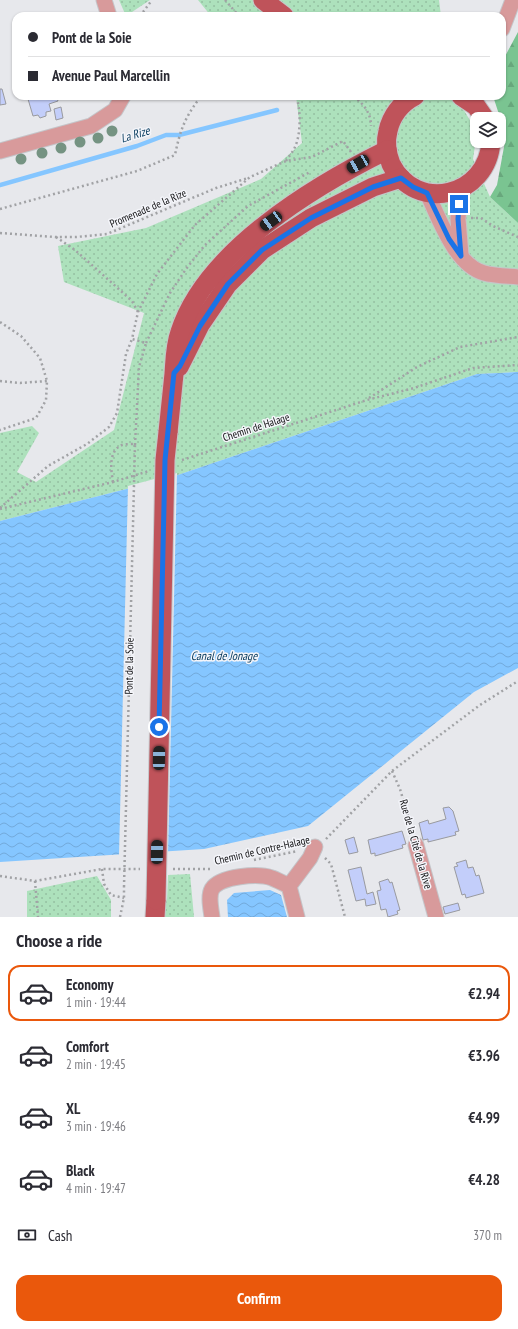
<!DOCTYPE html>
<meta charset="utf-8">
<style>
:root{--surface:#fff;--page:#f2f2f3;--text:#2b2b33;--muted:#7c7c81;--line:#e1e1e2;--accent:#ea580c}
body{margin:0;font-family:"PT Sans Narrow",sans-serif;background:var(--page);color:var(--text);height:100vh;display:flex;flex-direction:column;font-size:15px;white-space:nowrap}
*{box-sizing:border-box;margin:0}
p{font-size:13px;color:var(--muted)}
.icon{flex:none;width:22px;height:22px;fill:none;stroke:currentColor;stroke-width:2;stroke-linecap:round;stroke-linejoin:round}
.map{position:relative;height:917px;overflow:hidden}
.drawer{display:flex;flex-direction:column;background:var(--surface);flex:1}
.drawer>*{flex:none}
.guide{position:absolute;left:12px;top:12px;width:494px;height:88px;border-radius:12px;box-shadow:0 1px 3px #0004;display:grid;align-content:center;height:88px;padding:0 16px;background:var(--surface)}
.fabs{position:absolute;left:470px;top:112px;display:grid;gap:8px}
.fabs a{display:grid;place-items:center;width:36px;height:36px;border-radius:8px;background:var(--surface);box-shadow:0 1px 3px #0004;font-size:20px}
.end{position:absolute;width:18px;height:18px;margin:-9px;border:5px solid #1a73e8;background:#fff;box-shadow:0 0 0 2px #fff}
.from{border-radius:50%}
.car{position:absolute;width:12px;height:24px;margin:-12px -6px;border-radius:5px;box-shadow:0 0 3px 1px #0007;background:linear-gradient(#222 24%,#8ab4d8 0 40%,#222 0 76%,#8ab4d8 0 86%,#222 0)}
.guide b{display:flex;align-items:center;gap:14px;height:38px;font-size:15px}
.guide b+b{border-top:1px solid var(--line)}
.guide i{width:10px;height:10px;background:var(--text)}
ul{padding:0;list-style:none}
li{display:flex;align-items:center;gap:12px;height:56px;margin:0 8px 6px;padding:0 8px;border:2px solid transparent;border-radius:12px}
li div{flex:1}
li b{display:block;font-size:15px}
li em{font-style:normal;font-weight:700}
li.current{border-color:var(--accent)}
li>.icon{width:36px;height:36px;stroke-width:1.5}
h2{padding:0 16px;font-size:18px;line-height:48px}
.pay{display:flex;align-items:center;gap:10px;height:44px;padding:0 16px;font-size:15px}
.pay p{margin-inline-start:auto}
.cta{display:flex;gap:8px;margin-top:auto;padding:8px 16px}
.cta a{flex:1;height:46px;border-radius:12px;background:var(--accent);color:#fff;font-size:16px;font-weight:700;line-height:46px;text-align:center}
.map>svg:first-child{display:block}
.grass{fill:url(#grass-dots)}
.forest{fill:url(#forest-firs)}
.water{fill:url(#water-waves)}
.pier{fill:#e7e8ec}
.lines{fill:none;stroke-linecap:round;stroke-linejoin:round}
.stream{stroke:#85c6ff;stroke-width:4.5}
.building{fill:#c3cefa;stroke:#999a9f}
.minor-casing{stroke:#c5c5c9;stroke-width:17}
.major-casing{stroke:#c5c5c9;stroke-width:21}
.path{stroke:#a1a2a5;stroke-width:2.5;stroke-dasharray:2 3;stroke-linecap:butt}
.minor{stroke:#d89a9b;stroke-width:15}
.major{stroke:#bf535a;stroke-width:19}
.major-bridge-casing{stroke:#c5c5c9;stroke-width:21;stroke-linecap:butt}
.path-bridge{stroke:#a1a2a5;stroke-width:2.5;stroke-dasharray:2 3;stroke-linecap:butt}
.major-bridge{stroke:#bf535a;stroke-width:19}
.tree{fill:#759382}
.route{stroke:#1a73e8;stroke-width:5}
.labels{text-anchor:middle;dominant-baseline:central;stroke-width:3;stroke-linejoin:round;paint-order:stroke}
.street-label{font-size:11px;fill:#101012;stroke:#f4f5fa}
.water-label{font-size:12px;font-style:italic;fill:#063a5d;stroke:#f4f5fa}
</style>
<div class="map">
<svg width="518" height="917" viewBox="0 0 518 917">
<defs>
<pattern id="grass-dots" width="8" height="8" patternUnits="userSpaceOnUse"><rect width="8" height="8" fill="#ade1bc"/><path d="M2 2h.1M6 6h.1" fill="none" stroke="#94c0a1" stroke-width="1.8" stroke-linecap="round"/></pattern>
<pattern id="forest-firs" width="22" height="20" patternUnits="userSpaceOnUse"><rect width="22" height="20" fill="#7ac491"/><path d="M5 1l3.5 6h-7zM16 11l3.5 6h-7z" fill="#68a77c"/></pattern>
<pattern id="water-waves" width="16" height="10" patternUnits="userSpaceOnUse"><rect width="16" height="10" fill="#85c6ff"/><path d="M0 5q4-4 8 0t8 0" fill="none" stroke="#72a9da"/></pattern>
</defs>
<rect width="100%" height="100%" fill="#e7e8ec"/>
<g class="grass">
<polygon points="119,0 150,0 126,16"/>
<polygon points="198,0 439,0 441,16 211,16"/>
<polygon points="296,96 457,96 462,107 477,132 473,159 490,197 518,223 518,372 477,374 166,479 0,521 0,433 32,426 39,433 17,472 36,482 114,430 144,313 64,282 58,246 146,228 261,179 302,143"/>
<polygon points="190,874 194,917 162,917 162,900 167,900 168,875"/>
<polygon points="97,876 111,900 111,917 27,917 27,891"/>
</g>
<polygon class="forest" points="518,32 518,223 490,197 497,185 506,136 493,96 502,96 502,62"/>
<g class="water">
<polygon points="518,372 518,668 474,692 308,826 204,849 0,862 0,521 166,479 477,374"/>
<polygon points="270,890 281,895 287,917 228,917 227,900 234,893"/>
</g>
<polygon class="pier" points="177,473 168,853 119,856 128,486"/>
<g class="lines">
<polyline class="stream" points="0,185 137,146 166,135 179,135 277,110"/>
</g>
<g class="building">
<polygon points="0,89 2,89 6,104 0,105"/>
<polygon points="38,96 56,96 58,101 49,104 51,111 46,112 46,116 40,118 38,115 33,116 28,99"/>
<polygon points="61,107 63,118 56,120 54,109"/>
<polygon points="449,807 453,811 459,831 455,832 456,835 428,842 428,839 423,840 419,823 428,820 429,824 446,819 443,808"/>
<polygon points="402,831 406,844 402,845 403,848 375,856 375,853 371,854 368,840"/>
<polygon points="354,837 358,852 349,854 345,840"/>
<polygon points="466,860 468,868 473,867 476,876 479,875 484,893 466,898 465,894 462,895 454,867 458,866 456,863"/>
<polygon points="361,867 367,894 373,892 376,904 366,906 365,899 356,901 348,870"/>
<polygon points="388,879 390,883 392,882 400,910 397,911 398,914 388,917 386,909 381,910 377,891 381,890 379,882"/>
<polygon points="458,903 460,910 445,914 443,907"/>
</g>
<g class="lines">
<defs>
<g id="minor">
<polyline points="104,0 109,16"/>
<polyline points="502,29 513,0"/>
<polyline points="0,151 91,126 115,110 123,96"/>
<polyline points="460,190 458,219 461,255"/>
<path d="M427 193C439 218 455 265 484 273 495 276 507 276 518 277"/>
<polyline points="416,845 436,917"/>
<polyline points="289,886 310,858 315,847"/>
<path d="M212 917C211 909 208 896 212 889 220 876 258 873 272 878 277 880 283 883 289 886L297 917"/>
</g>
<g id="major">
<polyline points="263,0 284,16"/>
<path d="M415 96C401 103 391 116 388 131 385 142 387 154 391 164 416 214 488 197 491 141"/>
<polyline points="461,96 476,106 485,119"/>
<polyline points="179,367 200,325 228,284 262,250 311,218 373,187 401,178"/>
<path d="M168 432C170 413 172 394 174 374 175 360 175 346 180 332 206 251 314 186 387 150"/>
<polyline points="155,917 156,900"/>
</g>
</defs>
<use href="#minor" class="minor-casing"/>
<use href="#major" class="major-casing"/>
<g class="path">
<polyline points="225,0 239,16"/>
<polyline points="140,16 152,0"/>
<path d="M354 96C364 105 371 113 371 126"/>
<path d="M286 161C289 156 293 152 295 147 301 134 301 109 296 96"/>
<path d="M0 209 137 171 175 155C180 131 184 119 199 99"/>
<polyline points="471,218 481,218 493,226 518,237"/>
<polyline points="0,233 55,237 76,237 107,234 216,188 248,178"/>
<polyline points="56,237 75,250 102,274 132,301 138,312"/>
<polyline points="0,322 21,336 40,358 47,381 46,400 36,418 0,430"/>
<polyline points="146,343 170,293 186,269 205,245 248,206 310,172"/>
<polyline points="0,381 20,383 47,381"/>
<polyline points="369,398 417,367 460,347 518,337"/>
<polyline points="135,445 139,367 146,343 132,339 138,312 157,274 195,225 250,177 286,161 312,157 343,141 351,152"/>
<polyline points="182,460 367,400 414,388 473,368 518,365"/>
<path d="M113 482C111 470 108 451 122 445 125 444 131 444 135 444"/>
<polyline points="0,508 48,466 87,444 109,427 117,413 126,354 132,339"/>
<polyline points="0,509 113,482 149,471"/>
<polyline points="392,771 400,789 413,833"/>
<polyline points="326,839 392,771 480,705 518,681"/>
<polyline points="325,858 331,864 345,917"/>
<polyline points="254,860 298,851"/>
<polyline points="102,869 104,884 111,895 124,898"/>
<polyline points="173,869 212,869"/>
<polyline points="0,876 35,881 102,869 140,869"/>
<polyline points="35,881 38,917"/>
<polyline points="120,917 124,898 124,887"/>
</g>
<use href="#minor" class="minor"/>
<use href="#major" class="major"/>
<defs>
<polyline id="major-bridge" points="156,900 165,460 168,432"/>
</defs>
<use href="#major-bridge" class="major-bridge-casing"/>
<polyline class="path-bridge" points="124,887 135,445"/>
<use href="#major-bridge" class="major-bridge"/>
</g>
<g class="tree">
<circle cx="112" cy="131" r="5.5"/>
<circle cx="98" cy="138" r="5.5"/>
<circle cx="80" cy="142" r="5.5"/>
<circle cx="61" cy="148" r="5.5"/>
<circle cx="42" cy="153" r="5.5"/>
<circle cx="21" cy="159" r="5.5"/>
</g>
<g class="lines">
<polyline class="route" points="159,727 165,460 174,373 180,366 200,326 228,284 262,250 311,218 373,187 401,178 413,187 427,193 449,239 461,256 458,219 459,204"/>
</g>
<g class="labels">
<g class="street-label">
<text transform="translate(148 208) rotate(-23)">Promenade de la Rize</text>
<text transform="translate(256 427) rotate(-18)">Chemin de Halage</text>
<text transform="translate(129 666) rotate(-89)">Pont de la Soie</text>
<text transform="translate(416 844) rotate(74)">Rue de la Cité de la Rive</text>
<text transform="translate(262 850) rotate(-13)">Chemin de Contre-Halage</text>
</g>
<g class="water-label">
<text transform="translate(135 134) rotate(-17)">La Rize</text>
<text x="224" y="655">Canal de Jonage</text>
</g>
</g>
</svg>
<div class="fabs">
<a><svg class="icon" aria-label="layers" viewBox="0 0 24 24"><path d="M12 4l9 5-9 5-9-5zM3 14l9 5 9-5"/></svg></a>
</div>
<i class="end from" style="left:159px;top:727px"></i>
<i class="end" style="left:459px;top:204px"></i>
<i class="car" style="left:358px;top:164px;rotate:240deg"></i>
<i class="car" style="left:271px;top:221px;rotate:234deg"></i>
<i class="car" style="left:159px;top:758px;rotate:1deg"></i>
<i class="car" style="left:157px;top:852px;rotate:1deg"></i>
<div class="guide">
<b><i class="from"></i>Pont de la Soie</b>
<b><i></i>Avenue Paul Marcellin</b>
</div>
</div>
<section class="drawer">
<h2>Choose a ride</h2>
<ul>
<li class="current"><svg class="icon" aria-label="car" viewBox="0 0 24 24"><path d="M5 17H2v-5l4-1 3-4h7l3 4 3 1v5h-3M9 17h6M6 11h13"/><circle cx="7" cy="17" r="2"/><circle cx="17" cy="17" r="2"/></svg><div><b>Economy</b><p>1 min · 19:44</p></div><em>€2.94</em></li>
<li><svg class="icon" aria-label="car" viewBox="0 0 24 24"><path d="M5 17H2v-5l4-1 3-4h7l3 4 3 1v5h-3M9 17h6M6 11h13"/><circle cx="7" cy="17" r="2"/><circle cx="17" cy="17" r="2"/></svg><div><b>Comfort</b><p>2 min · 19:45</p></div><em>€3.96</em></li>
<li><svg class="icon" aria-label="car" viewBox="0 0 24 24"><path d="M5 17H2v-5l4-1 3-4h7l3 4 3 1v5h-3M9 17h6M6 11h13"/><circle cx="7" cy="17" r="2"/><circle cx="17" cy="17" r="2"/></svg><div><b>XL</b><p>3 min · 19:46</p></div><em>€4.99</em></li>
<li><svg class="icon" aria-label="car" viewBox="0 0 24 24"><path d="M5 17H2v-5l4-1 3-4h7l3 4 3 1v5h-3M9 17h6M6 11h13"/><circle cx="7" cy="17" r="2"/><circle cx="17" cy="17" r="2"/></svg><div><b>Black</b><p>4 min · 19:47</p></div><em>€4.28</em></li>
</ul>
<div class="pay"><svg class="icon" aria-label="cash" viewBox="0 0 24 24"><path d="M3 7h18v10H3z"/><circle cx="12" cy="12" r="2"/></svg>Cash<p>370 m</p></div>
<div class="cta"><a>Confirm</a></div>
</section>
